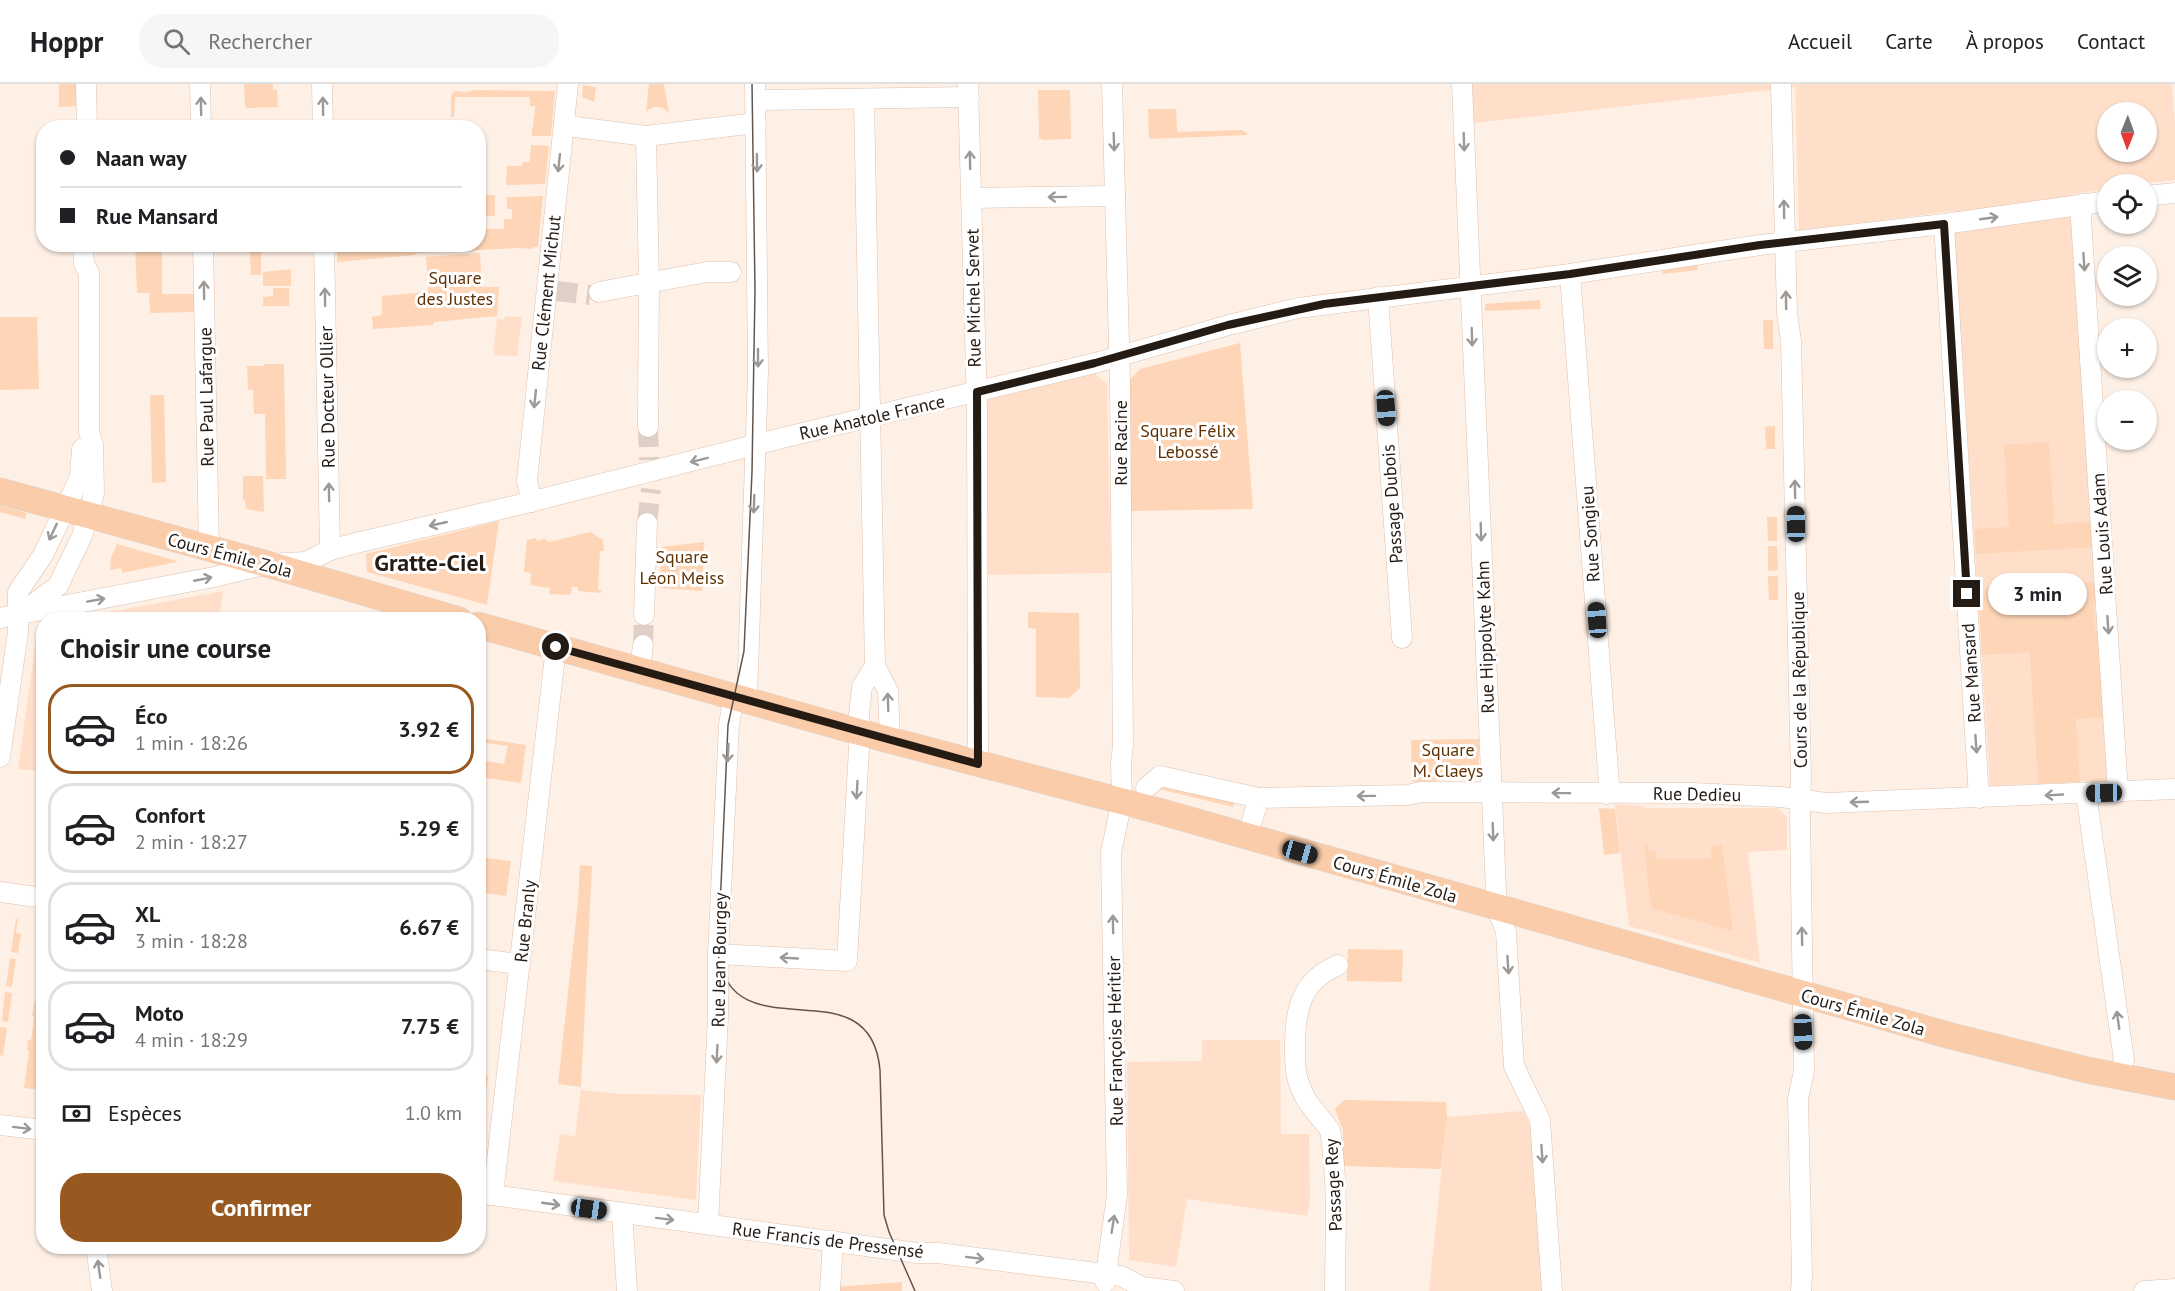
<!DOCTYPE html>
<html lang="fr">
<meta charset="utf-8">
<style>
:root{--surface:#fff;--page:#f6f6f6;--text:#202124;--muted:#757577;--line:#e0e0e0;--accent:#985921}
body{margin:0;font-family:"PT Sans",sans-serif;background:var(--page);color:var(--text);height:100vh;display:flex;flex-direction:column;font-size:22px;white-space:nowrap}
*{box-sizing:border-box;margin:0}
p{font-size:20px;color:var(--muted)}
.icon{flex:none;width:33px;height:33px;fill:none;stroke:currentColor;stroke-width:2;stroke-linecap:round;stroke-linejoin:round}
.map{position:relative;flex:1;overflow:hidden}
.sheet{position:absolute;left:36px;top:528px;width:450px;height:642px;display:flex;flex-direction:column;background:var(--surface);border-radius:24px;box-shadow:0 2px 4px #0004}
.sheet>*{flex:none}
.banner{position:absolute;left:36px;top:36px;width:450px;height:132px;border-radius:24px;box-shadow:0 2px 4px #0004;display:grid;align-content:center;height:132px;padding:0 24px;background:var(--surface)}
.needle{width:39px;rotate:181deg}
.buttons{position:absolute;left:2097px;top:18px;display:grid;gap:12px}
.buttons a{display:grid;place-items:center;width:60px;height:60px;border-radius:50%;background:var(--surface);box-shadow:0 2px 4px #0004;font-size:30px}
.end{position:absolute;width:27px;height:27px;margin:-14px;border:8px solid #241b15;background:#fff;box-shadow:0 0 0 3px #fff}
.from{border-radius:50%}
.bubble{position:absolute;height:42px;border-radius:21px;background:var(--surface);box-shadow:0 2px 4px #0004;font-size:20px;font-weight:800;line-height:42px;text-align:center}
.car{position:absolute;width:18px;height:36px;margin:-18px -9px;border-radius:8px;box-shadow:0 0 4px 2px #0007;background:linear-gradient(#222 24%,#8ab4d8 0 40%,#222 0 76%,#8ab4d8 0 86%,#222 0)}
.banner b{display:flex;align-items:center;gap:21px;height:57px;font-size:22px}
.banner b+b{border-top:2px solid var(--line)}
.banner i{width:15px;height:15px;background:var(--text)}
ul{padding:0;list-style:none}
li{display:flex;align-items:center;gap:18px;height:90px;margin:0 12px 9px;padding:0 12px;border:3px solid var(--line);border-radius:24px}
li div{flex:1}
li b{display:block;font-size:22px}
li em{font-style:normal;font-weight:800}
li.on{border-color:var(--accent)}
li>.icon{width:54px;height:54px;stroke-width:1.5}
h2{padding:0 24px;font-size:27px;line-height:72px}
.pay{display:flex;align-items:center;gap:15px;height:66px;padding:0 24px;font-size:22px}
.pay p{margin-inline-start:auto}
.action{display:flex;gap:12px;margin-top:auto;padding:12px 24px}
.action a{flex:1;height:69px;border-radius:24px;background:var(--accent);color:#fff;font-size:24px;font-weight:800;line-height:69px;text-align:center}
header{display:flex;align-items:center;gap:36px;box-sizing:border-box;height:84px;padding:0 30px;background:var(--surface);border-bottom:2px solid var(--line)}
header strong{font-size:28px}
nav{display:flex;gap:33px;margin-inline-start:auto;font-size:21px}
.search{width:420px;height:54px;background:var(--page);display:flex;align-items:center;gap:15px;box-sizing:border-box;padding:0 21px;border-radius:24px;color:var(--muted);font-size:22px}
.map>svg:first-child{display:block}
.built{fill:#ffdfc9;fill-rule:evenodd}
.green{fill:#fed5b7}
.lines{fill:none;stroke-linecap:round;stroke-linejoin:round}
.minor-tunnel{stroke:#ded0c6;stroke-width:20;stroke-dasharray:20 10;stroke-linecap:butt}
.minor-casing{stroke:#dac2b1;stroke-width:21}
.major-casing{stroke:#d8d6d5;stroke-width:27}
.minor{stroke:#fff;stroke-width:20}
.major{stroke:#facca9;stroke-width:26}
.tram{stroke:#61564f;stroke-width:1.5}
.oneway{stroke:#9c9896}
.route{stroke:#241b15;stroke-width:8}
.labels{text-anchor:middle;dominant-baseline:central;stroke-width:6;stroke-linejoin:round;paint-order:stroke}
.park-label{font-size:18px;fill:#613203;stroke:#fff}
.street-label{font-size:18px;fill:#241b15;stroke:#fff}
.district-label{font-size:24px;font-weight:bold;fill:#241b15;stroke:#fff}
</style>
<header>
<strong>Hoppr</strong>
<div class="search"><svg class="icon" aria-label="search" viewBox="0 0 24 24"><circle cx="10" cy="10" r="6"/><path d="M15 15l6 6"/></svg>Rechercher</div>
<nav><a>Accueil</a><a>Carte</a><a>À propos</a><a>Contact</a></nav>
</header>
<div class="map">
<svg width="2175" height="1207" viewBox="0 0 2175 1207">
<rect width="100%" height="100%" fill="#fff0e5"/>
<g class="built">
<path d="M1472 0H2172L2175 41V96L2138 100H2108L2107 105 2073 110 2110 696 1990 702 1953 127 1799 147 1795 3 1474 39ZM2108 28H2146V68H2108Z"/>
<polygon points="506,232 522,233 517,272 493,271 497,234 503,236"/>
<polygon points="1094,289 1107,300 1111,489 986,491 987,316"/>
<polygon points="223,507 219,535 72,535"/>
<polygon points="43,541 43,688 18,685 37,548"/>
<polygon points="1615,720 1643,722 1643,724 1778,724 1787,733 1787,766 1748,768 1760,879 1629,842"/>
<polygon points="1202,956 1280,956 1281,1050 1309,1050 1310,1116 1307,1132 1187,1115 1176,1183 1129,1176 1127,978 1202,977"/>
<polygon points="581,1006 621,1010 701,1011 696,1116 553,1097 560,1050 575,1052"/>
<polygon points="1523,1027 1531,1043 1545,1207 1429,1207 1447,1033"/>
</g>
<g class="green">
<polygon points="59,0 76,0 77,22 59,23"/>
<polygon points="244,0 273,0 273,6 277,6 278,23 247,24 245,22"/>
<path d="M649 0H664L669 29C661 21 654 21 646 28Z"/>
<polygon points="583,1 596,3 594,18 582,13"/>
<path d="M476 6 555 7 551 52H532C532 41 535 33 535 22H530V13H455L454 33H451V11L455 7 465 8 464 11 466 8Z"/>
<polygon points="1038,6 1070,6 1071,55 1043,56 1039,54"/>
<polygon points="1148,25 1176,25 1177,46 1178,48 1241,46 1246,48 1248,51 1149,55"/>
<polygon points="531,61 549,62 545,100 506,101 507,82 522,82 523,78 530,78"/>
<rect x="483" y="111" width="12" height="21"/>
<polygon points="543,112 538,163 533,163 533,165 520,164 416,169 415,171 337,178 337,161 478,160 479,145 504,145 504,135 512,135 512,125 507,125 507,113"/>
<polygon points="135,161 162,161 162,210 194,210 195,228 150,229 149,209 137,209"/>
<polygon points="250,167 261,167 261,191 251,191"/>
<polygon points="480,169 482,203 499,203 497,232 434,238 433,241 373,245 372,233 382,231 382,212 428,208 426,173"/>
<polygon points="1697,179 1698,186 1663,190 1662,183"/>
<polygon points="291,185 291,202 263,202 263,188"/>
<polygon points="273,204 289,204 289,222 263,222 263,213 273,212"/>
<polygon points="1540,216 1541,225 1485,227 1485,220"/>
<polygon points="0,233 37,233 39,305 0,306"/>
<polygon points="1763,236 1773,236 1773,265 1764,265"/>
<polygon points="1240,259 1253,425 1130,427 1129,297 1140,285"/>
<polygon points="264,280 284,280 286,395 266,395 265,330 254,330 253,306 248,306 247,282 264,282"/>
<polygon points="150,311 164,311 166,398 152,399"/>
<polygon points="1775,342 1775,365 1766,365 1765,343"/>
<polygon points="2049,358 2054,440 2094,438 2095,463 1976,470 1975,445 2009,443 2004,361"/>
<polygon points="243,392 263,392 264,428 246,425 245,416 243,416"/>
<polygon points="0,421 27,429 25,435 0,428"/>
<polygon points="1767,433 1777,433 1777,457 1768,457"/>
<polygon points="499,437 487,521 367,488 366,470"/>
<polygon points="590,448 603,456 604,467 600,467 598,506 601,506 601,509 578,507 578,503 572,503 571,511 549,510 550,504 530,501 531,489 524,488 527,456 536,454 537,457 544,455 549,458"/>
<polygon points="704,458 702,507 660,504 661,463"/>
<polygon points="117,460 177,477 177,478 122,489 121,484 110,486 111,474"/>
<polygon points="1768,462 1777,462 1778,486 1768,487"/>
<polygon points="1768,492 1778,492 1778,516 1769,516"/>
<polygon points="2098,498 2099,516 2093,522 2095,544 2101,553 2106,633 2076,635 2080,698 2038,700 2030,568 1982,571 1978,505"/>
<polygon points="1028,528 1079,529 1080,604 1069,614 1036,613 1036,545 1028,544"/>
<polygon points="479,654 526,661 521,699 479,693 479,676 504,680 508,662 479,658"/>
<polygon points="1479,655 1479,694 1412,698 1411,656"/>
<polygon points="1156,698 1238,708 1233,723 1155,704"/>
<polygon points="1599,724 1615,725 1620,769 1604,771"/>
<polygon points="1644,760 1647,761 1648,767 1655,767 1656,775 1711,775 1712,761 1722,761 1733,847 1651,824"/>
<polygon points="479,773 511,777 506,812 479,808"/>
<polygon points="580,781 592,782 581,1003 558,1000 578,817"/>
<polygon points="16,835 18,835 16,849 21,850 18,869 11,868"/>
<polygon points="1348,865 1403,866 1402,898 1347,897"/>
<polygon points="43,868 44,992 42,1006 24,1004 29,967 27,966 28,956 31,956 34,932 32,931 39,898 36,897 38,888 41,887"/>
<polygon points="10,874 16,875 12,903 6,902"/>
<polygon points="5,908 12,909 8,938 2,937"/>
<polygon points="0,943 7,944 3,972 0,971"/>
<polygon points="479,990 488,992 484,1022 479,1021"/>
<polygon points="1344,1016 1446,1018 1447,1033 1441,1085 1342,1082 1343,1047 1335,1025"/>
<polygon points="902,1198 902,1207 834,1207 834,1203"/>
</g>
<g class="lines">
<g class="minor-tunnel">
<polyline points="557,207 590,211"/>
<polyline points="648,343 649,376"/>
<polyline points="647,439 651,405"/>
<polyline points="643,561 644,531"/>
</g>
<defs>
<g id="minor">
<polyline points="86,0 87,44"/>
<polyline points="200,0 201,44"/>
<polyline points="322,0 323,44"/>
<polyline points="968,0 977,324 978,680"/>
<polyline points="1462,0 1496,808 1497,824 1506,848 1514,982 1540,1036 1552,1207"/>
<polyline points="1781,0 1787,229 1791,257 1801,692 1800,733 1804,987 1798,1015 1802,1191 1801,1207"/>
<polyline points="864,15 875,582 888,607 890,656"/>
<polyline points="756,16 969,13"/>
<polyline points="564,39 575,43 646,52 756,39"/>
<polyline points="646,52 649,199 648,318"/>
<polyline points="2146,112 2175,109"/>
<polyline points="971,114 1115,112"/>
<polyline points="2083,120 2081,135 2118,708"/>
<polyline points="1944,140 1979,714"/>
<polyline points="203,160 209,465"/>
<polyline points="324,160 330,466"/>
<polyline points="1570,190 1609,700 1606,710"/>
<polyline points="599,208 707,188 731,188"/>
<polyline points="1378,213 1402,554"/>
<polyline points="648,323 648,343"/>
<polyline points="532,418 527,397 568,0"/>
<polyline points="25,526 58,502 82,452 94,409 93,361 89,348 89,189 84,180 83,160"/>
<polyline points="644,531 647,439"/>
<polyline points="0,534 214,493 267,480 306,478 330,466 356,459 518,421 782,354 1095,279 1229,241 1298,224 1570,190 1760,161 1944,140 2108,117"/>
<polyline points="640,586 643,561"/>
<polyline points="747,615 758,289 755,0"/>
<polyline points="0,673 18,548 18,508 43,471 75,404 80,392 82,365"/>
<polyline points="1146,704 1160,692 1259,714"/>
<polyline points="2086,709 2124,976 2120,993"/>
<polyline points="1247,753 1259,714 1407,711 1421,708 1693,709 1781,713 1826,719 2175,705"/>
<polyline points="0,808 44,814"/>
<polyline points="718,870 847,877 859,664 859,630 862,603 875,582"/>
<polyline points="478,875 520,880"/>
<polyline points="0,1041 44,1046"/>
<polyline points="478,1109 917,1169 938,1169 1121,1192 1142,1203 1174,1207"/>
<polyline points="493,1111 556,563"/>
<polyline points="622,1129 627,1207"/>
<polyline points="708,1140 718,933 718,870 729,641 734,611"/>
<polyline points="96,1162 102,1207"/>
<polyline points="1105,1198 1117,1111 1111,768 1122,717 1121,680 1123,661 1120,298 1112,0"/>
<polyline points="830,1207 833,1157"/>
<path d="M1335 1207C1335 1161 1338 1115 1333 1070 1332 1063 1332 1054 1330 1047 1329 1043 1311 1024 1306 1015 1295 994 1295 986 1295 963 1295 925 1301 897 1338 881"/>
<polyline points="2144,1207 2175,1205"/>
</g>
<g id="major">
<polyline points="0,407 267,480 459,536"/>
<polyline points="478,541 859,648 1155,726 1951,952 2087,986 2175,1003"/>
</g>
</defs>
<use href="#minor" class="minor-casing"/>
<use href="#major" class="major-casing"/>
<use href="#minor" class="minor"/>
<use href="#major" class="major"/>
<path class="tram" d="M752 0 755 206 752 388 744 567 728 641 718 870C733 973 870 877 880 986L884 1131 889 1148 915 1207"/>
</g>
<defs><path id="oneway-shaft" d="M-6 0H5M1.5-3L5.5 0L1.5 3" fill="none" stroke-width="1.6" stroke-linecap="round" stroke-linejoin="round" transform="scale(1.5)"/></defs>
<g class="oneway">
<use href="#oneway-shaft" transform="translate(201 22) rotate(-91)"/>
<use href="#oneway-shaft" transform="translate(323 22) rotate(-91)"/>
<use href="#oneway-shaft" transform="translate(1114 58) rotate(88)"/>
<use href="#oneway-shaft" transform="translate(1464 58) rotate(88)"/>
<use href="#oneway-shaft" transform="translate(970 76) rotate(-91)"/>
<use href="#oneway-shaft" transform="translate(559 79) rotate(96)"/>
<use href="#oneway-shaft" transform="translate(757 79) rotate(89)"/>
<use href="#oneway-shaft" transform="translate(1057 113) rotate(179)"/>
<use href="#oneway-shaft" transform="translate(1784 125) rotate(-91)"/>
<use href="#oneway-shaft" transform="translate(1989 134) rotate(-8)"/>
<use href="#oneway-shaft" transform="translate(2084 178) rotate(86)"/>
<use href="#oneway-shaft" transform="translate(204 206) rotate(-91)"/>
<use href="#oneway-shaft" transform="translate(325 213) rotate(-91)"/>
<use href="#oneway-shaft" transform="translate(1786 216) rotate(-91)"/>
<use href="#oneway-shaft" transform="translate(1472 253) rotate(88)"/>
<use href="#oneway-shaft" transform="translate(758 274) rotate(90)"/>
<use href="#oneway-shaft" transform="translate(535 315) rotate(96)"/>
<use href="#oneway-shaft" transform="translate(699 376) rotate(166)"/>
<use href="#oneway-shaft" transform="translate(1795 405) rotate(-91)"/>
<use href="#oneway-shaft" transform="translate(329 408) rotate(-91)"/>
<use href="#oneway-shaft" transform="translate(754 420) rotate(92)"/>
<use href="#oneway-shaft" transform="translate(438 440) rotate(167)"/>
<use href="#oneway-shaft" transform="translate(53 448) rotate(115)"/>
<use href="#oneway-shaft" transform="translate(1481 448) rotate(88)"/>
<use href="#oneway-shaft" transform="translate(203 495) rotate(-11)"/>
<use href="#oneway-shaft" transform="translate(96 516) rotate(-10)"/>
<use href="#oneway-shaft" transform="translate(2108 541) rotate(86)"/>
<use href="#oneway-shaft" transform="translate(888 618) rotate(-92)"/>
<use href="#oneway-shaft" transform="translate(1976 660) rotate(86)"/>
<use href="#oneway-shaft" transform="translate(728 669) rotate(93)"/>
<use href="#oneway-shaft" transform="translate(857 706) rotate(93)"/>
<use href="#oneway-shaft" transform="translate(1561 709) rotate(-179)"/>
<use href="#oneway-shaft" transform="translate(2054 711) rotate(177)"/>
<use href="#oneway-shaft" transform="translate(1366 712) rotate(179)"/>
<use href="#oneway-shaft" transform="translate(1859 718) rotate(178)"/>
<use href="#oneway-shaft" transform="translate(1493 748) rotate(88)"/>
<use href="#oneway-shaft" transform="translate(1113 840) rotate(-91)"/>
<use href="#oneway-shaft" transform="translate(1802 852) rotate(-91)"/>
<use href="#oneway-shaft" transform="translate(789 874) rotate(-177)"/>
<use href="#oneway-shaft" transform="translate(1508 881) rotate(86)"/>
<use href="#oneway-shaft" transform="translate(2118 936) rotate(-98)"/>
<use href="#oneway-shaft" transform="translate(717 970) rotate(93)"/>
<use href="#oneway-shaft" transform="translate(22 1044) rotate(7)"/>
<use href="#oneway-shaft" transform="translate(1542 1070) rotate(86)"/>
<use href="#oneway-shaft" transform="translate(551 1120) rotate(8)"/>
<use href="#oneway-shaft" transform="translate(665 1135) rotate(7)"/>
<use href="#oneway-shaft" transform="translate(1113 1140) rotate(-81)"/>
<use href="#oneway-shaft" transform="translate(975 1174) rotate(7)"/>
<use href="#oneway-shaft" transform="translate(99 1185) rotate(-98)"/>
</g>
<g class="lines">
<polyline class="route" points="556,563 978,680 977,308 1095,279 1228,241 1324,220 1570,190 1760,161 1944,140 1967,510"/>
</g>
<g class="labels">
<g class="park-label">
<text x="455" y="193">Square<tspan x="455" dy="21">des Justes</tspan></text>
<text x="1188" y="346">Square Félix<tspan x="1188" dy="21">Lebossé</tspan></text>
<text x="682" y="472">Square<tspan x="682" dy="21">Léon Meiss</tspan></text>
<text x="1448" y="665">Square<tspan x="1448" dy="21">M. Claeys</tspan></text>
</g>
<g class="street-label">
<text transform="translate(546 209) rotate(-84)">Rue Clément Michut</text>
<text transform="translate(973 214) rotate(-91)">Rue Michel Servet</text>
<text transform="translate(206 313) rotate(-91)">Rue Paul Lafargue</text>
<text transform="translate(327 313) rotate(-91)">Rue Docteur Ollier</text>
<text transform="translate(872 333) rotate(-13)">Rue Anatole France</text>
<text transform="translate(1120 359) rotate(-90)">Rue Racine</text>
<text transform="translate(1392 420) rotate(-94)">Passage Dubois</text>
<text transform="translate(1590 450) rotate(-94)">Rue Songieu</text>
<text transform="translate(2102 450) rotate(-94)">Rue Louis Adam</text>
<text transform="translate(230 471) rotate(15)">Cours Émile Zola</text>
<text transform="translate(1485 553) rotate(-92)">Rue Hippolyte Kahn</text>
<text transform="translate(1971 589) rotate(-94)">Rue Mansard</text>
<text transform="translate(1799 596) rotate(-91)">Cours de la République</text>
<text transform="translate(1697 710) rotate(1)">Rue Dedieu</text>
<text transform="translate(1395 795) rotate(16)">Cours Émile Zola</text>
<text transform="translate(525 837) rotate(-84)">Rue Branly</text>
<text transform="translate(719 876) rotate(-89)">Rue Jean Bourgey</text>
<text transform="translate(1863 928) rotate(16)">Cours Émile Zola</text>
<text transform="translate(1115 957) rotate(-91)">Rue Françoise Héritier</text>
<text transform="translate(1333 1101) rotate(-93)">Passage Rey</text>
<text transform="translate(828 1156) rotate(7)">Rue Francis de Pressensé</text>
</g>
<g class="district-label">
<text x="430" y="478">Gratte-Ciel</text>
</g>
</g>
</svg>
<div class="buttons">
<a><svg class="needle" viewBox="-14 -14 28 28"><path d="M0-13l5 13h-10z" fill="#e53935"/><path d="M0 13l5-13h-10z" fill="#757577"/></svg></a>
<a><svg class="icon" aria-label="locate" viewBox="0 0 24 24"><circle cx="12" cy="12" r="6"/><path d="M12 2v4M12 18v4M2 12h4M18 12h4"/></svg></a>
<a><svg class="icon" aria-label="layers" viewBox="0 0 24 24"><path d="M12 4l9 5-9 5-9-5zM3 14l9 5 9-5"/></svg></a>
<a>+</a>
<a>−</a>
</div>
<i class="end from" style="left:556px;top:563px"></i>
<i class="end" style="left:1967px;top:510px"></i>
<div class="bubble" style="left:1988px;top:489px;width:99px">3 min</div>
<i class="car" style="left:1386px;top:324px;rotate:176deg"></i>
<i class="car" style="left:1796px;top:440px;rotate:359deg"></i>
<i class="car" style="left:1597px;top:536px;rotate:356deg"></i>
<i class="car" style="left:2104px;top:709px;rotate:269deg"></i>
<i class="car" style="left:1300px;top:768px;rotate:106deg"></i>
<i class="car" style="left:1803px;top:948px;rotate:178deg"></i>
<i class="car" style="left:589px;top:1125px;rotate:98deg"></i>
<div class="banner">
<b><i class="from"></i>Naan way</b>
<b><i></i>Rue Mansard</b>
</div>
<section class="sheet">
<h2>Choisir une course</h2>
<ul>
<li class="on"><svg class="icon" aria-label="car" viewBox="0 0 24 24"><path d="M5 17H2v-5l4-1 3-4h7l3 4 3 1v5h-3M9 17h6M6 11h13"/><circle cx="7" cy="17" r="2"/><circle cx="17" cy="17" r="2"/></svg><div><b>Éco</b><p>1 min · 18:26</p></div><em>3.92 €</em></li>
<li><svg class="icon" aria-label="car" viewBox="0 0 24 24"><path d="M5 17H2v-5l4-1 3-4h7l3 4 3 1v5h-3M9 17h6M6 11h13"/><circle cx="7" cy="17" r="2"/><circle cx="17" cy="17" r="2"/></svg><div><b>Confort</b><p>2 min · 18:27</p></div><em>5.29 €</em></li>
<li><svg class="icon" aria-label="car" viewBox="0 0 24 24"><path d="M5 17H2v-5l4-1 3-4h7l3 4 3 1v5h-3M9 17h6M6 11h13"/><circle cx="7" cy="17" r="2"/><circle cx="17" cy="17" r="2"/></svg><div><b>XL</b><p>3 min · 18:28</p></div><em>6.67 €</em></li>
<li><svg class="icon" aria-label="car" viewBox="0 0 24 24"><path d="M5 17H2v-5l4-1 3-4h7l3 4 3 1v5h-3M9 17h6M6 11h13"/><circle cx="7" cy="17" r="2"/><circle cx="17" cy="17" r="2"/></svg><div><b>Moto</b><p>4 min · 18:29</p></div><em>7.75 €</em></li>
</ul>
<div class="pay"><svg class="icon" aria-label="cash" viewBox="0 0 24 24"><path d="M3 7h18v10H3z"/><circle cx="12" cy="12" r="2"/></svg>Espèces<p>1.0 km</p></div>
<div class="action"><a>Confirmer</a></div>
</section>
</div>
